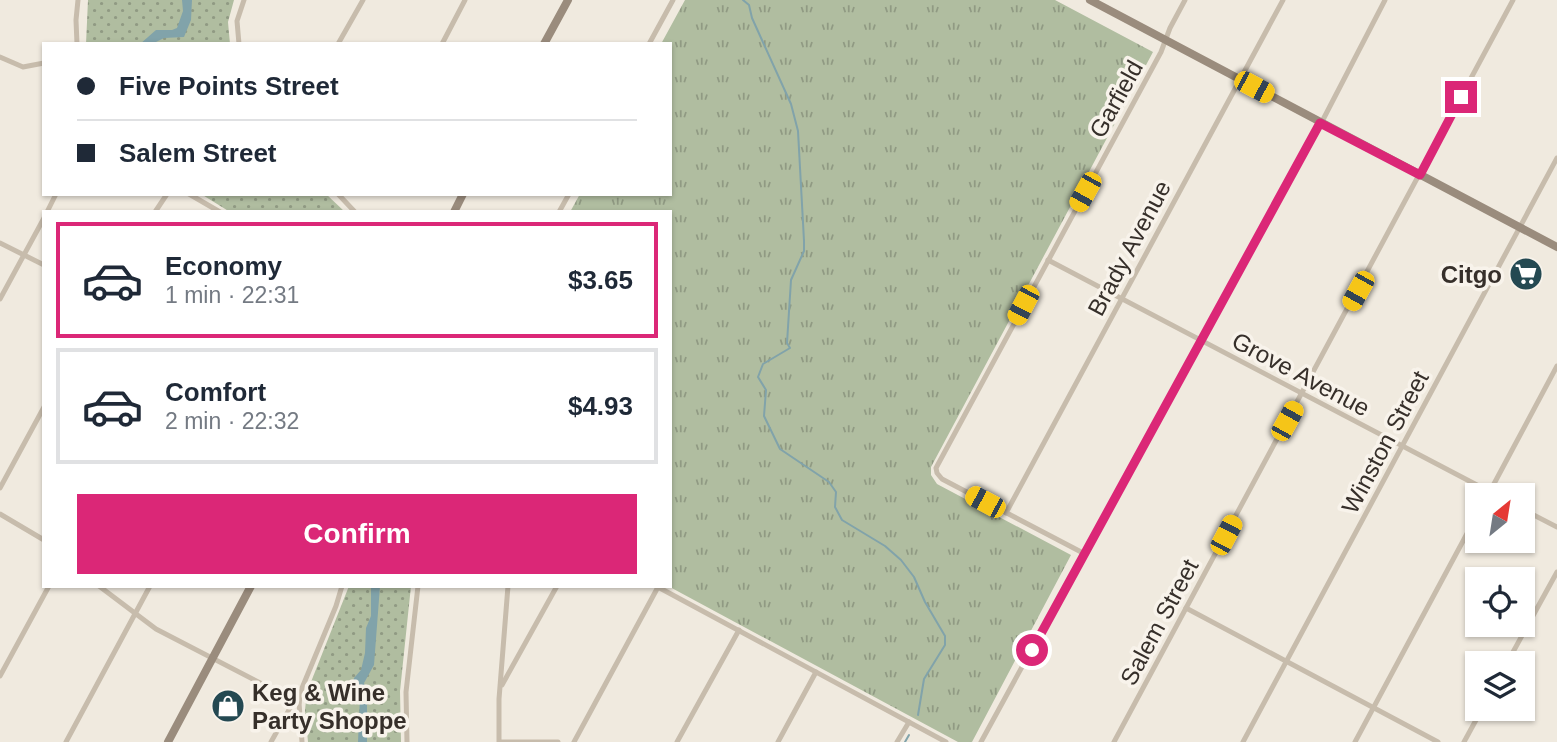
<!DOCTYPE html>
<meta charset="utf-8">
<style>
:root{--surface:#fff;--page:#f6f6f7;--text:#1f2937;--muted:#747a83;--line:#e0e1e3;--accent:#db2777}
body{margin:0;font-family:Helvetica,sans-serif;background:var(--page);color:var(--text);height:100vh;display:flex;flex-direction:column;font-size:26px;white-space:nowrap}
*{box-sizing:border-box;margin:0}
p{font-size:23px;color:var(--muted)}
.icon{flex:none;width:38px;height:38px;fill:none;stroke:currentColor;stroke-width:2;stroke-linecap:round;stroke-linejoin:round}
.map{position:relative;flex:1;overflow:hidden}
.panel{position:absolute;left:42px;top:210px;width:630px;height:378px;display:flex;flex-direction:column;background:var(--surface);border-radius:0px;box-shadow:0 2px 5px #0004}
.panel>*{flex:none}
.hud{position:absolute;left:42px;top:42px;width:630px;height:154px;border-radius:0px;box-shadow:0 2px 5px #0004;display:grid;align-content:center;height:154px;padding:0 35px;background:var(--surface)}
.needle{width:46px;rotate:30deg}
.buttons{position:absolute;left:1465px;top:483px;display:grid;gap:14px}
.buttons a{display:grid;place-items:center;width:70px;height:70px;border-radius:0px;background:var(--surface);box-shadow:0 2px 5px #0004;font-size:35px}
.end{position:absolute;width:32px;height:32px;margin:-16px;border:9px solid #db2777;background:#fff;box-shadow:0 0 0 4px #fff}
.from{border-radius:50%}
.car{position:absolute;width:21px;height:42px;margin:-21px -10px;border-radius:9px;box-shadow:0 0 5px 2px #0007;background:linear-gradient(#f5c518 24%,#345 0 40%,#f5c518 0 76%,#345 0 86%,#f5c518 0)}
.hud b{display:flex;align-items:center;gap:24px;height:66px;font-size:26px}
.hud b+b{border-top:2px solid var(--line)}
.hud i{width:18px;height:18px;background:var(--text)}
ul{padding:12px 0 0;list-style:none}
li{display:flex;align-items:center;gap:21px;height:116px;margin:0 14px 10px;padding:0 21px;border:4px solid var(--line);border-radius:0px}
li div{flex:1}
li b{display:block;font-size:26px}
li em{font-style:normal;font-weight:700}
li.active{border-color:var(--accent)}
li>.icon{width:63px;height:63px;stroke-width:1.5}
.button{display:flex;gap:14px;margin-top:auto;padding:14px 35px}
.button a{flex:1;height:80px;border-radius:0px;background:var(--accent);color:#fff;font-size:28px;font-weight:700;line-height:80px;text-align:center}
.map>svg:first-child{display:block}
.grass{fill:url(#grass-tufts)}
.park{fill:url(#park-dots)}
.water{fill:#81a3aa}
.lines{fill:none;stroke-linecap:round;stroke-linejoin:round}
.stream{stroke:#81a3aa;stroke-width:2}
.minor{stroke:#c7bcac;stroke-width:5}
.secondary{stroke:#9a8c7d;stroke-width:8}
.route{stroke:#db2777;stroke-width:9}
.labels{text-anchor:middle;dominant-baseline:central;stroke-width:7;stroke-linejoin:round;paint-order:stroke}
.street-label{font-size:24px;fill:#362f2a;stroke:#f8f3eb}
.poi-label{font-size:24px;font-weight:bold;fill:#362f2a;stroke:#f8f3eb;text-anchor:end}
</style>
<div class="map">
<svg width="1557" height="742" viewBox="0 0 1557 742">
<defs>
<pattern id="grass-tufts" width="24" height="20" patternUnits="userSpaceOnUse" patternTransform="scale(1.75)"><rect width="24" height="20" fill="#b0bda0"/><path d="M3 7l-1-3M5 7V3M7 7l1-3M15 17l-1-3M17 17v-4M19 17l1-3" fill="none" stroke="#909a83"/></pattern>
<pattern id="park-dots" width="8" height="8" patternUnits="userSpaceOnUse" patternTransform="scale(1.75)"><rect width="8" height="8" fill="#b0bda0"/><path d="M2 2h.1M6 6h.1" fill="none" stroke="#909a83" stroke-width="1.8" stroke-linecap="round"/></pattern>
</defs>
<rect width="100%" height="100%" fill="#f0eadf"/>
<polygon class="grass" points="685,0 1055,0 1153,52 931,467 931,475 937,484 1071,555 972,742 958,742 668,586 670,586 670,212 570,212 580,194 670,194 670,44 661,44"/>
<g class="park">
<polygon points="88,0 234,0 228,22 230,44 86,44"/>
<polygon points="201,194 326,194 345,212 230,212"/>
<polygon points="349,586 411,586 400,691 401,742 308,742 305,710 307,692"/>
</g>
<g class="water">
<polygon points="182,0 192,0 191,20 184,37 164,38 152,44 140,44 156,30 172,30 177,28 183,11"/>
<polygon points="371,586 380,586 374,665 364,683 367,693 367,742 358,742 360,697 358,692 352,689 354,678 361,670 365,653 366,628 371,616"/>
</g>
<g class="lines">
<g class="stream">
<polyline points="743,0 749,5 752,18 791,104 798,131 804,241 804,251 791,280 787,343 790,348 763,364 758,377 766,390 764,416 780,449 829,482 836,492 835,507 842,520 885,546 901,560 914,577 925,602 945,636 945,645 924,679 918,715"/>
<polyline points="905,742 909,735"/>
</g>
<g class="minor">
<polyline points="77,44 76,20 78,0"/>
<polyline points="239,44 237,21 244,0"/>
<polyline points="338,44 363,0"/>
<polyline points="442,44 465,0"/>
<polyline points="649,44 673,0"/>
<polyline points="0,57 23,67 44,63"/>
<polyline points="189,194 220,212"/>
<polyline points="338,194 355,212"/>
<polyline points="47,212 56,194"/>
<polyline points="155,212 167,194"/>
<polyline points="559,212 569,194"/>
<polyline points="0,243 44,265"/>
<polyline points="1048,260 1496,495"/>
<polyline points="0,299 44,218"/>
<polyline points="0,488 44,407"/>
<polyline points="1488,495 1557,366"/>
<polyline points="1522,509 1557,527"/>
<polyline points="1006,513 1283,0"/>
<polyline points="0,514 44,540"/>
<polyline points="1085,554 942,479 937,473 936,468 1161,52 1170,28 1185,0"/>
<polyline points="99,586 156,629 299,703"/>
<polyline points="656,586 946,742"/>
<polyline points="1186,608 1438,742"/>
<polyline points="1507,663 1557,572"/>
<polyline points="0,676 49,586"/>
<polyline points="502,685 557,586"/>
<polyline points="66,742 150,586"/>
<polyline points="271,742 294,701"/>
<polyline points="302,742 299,703 302,688 336,606 342,586"/>
<polyline points="407,742 406,692 418,586"/>
<polyline points="499,742 499,699 508,586"/>
<polyline points="500,742 558,742"/>
<polyline points="574,742 658,587"/>
<polyline points="677,742 739,630"/>
<polyline points="778,742 816,672"/>
<polyline points="897,742 909,722"/>
<polyline points="981,742 1308,143 1314,137 1385,0"/>
<polyline points="1114,742 1513,0"/>
<polyline points="1243,742 1557,158"/>
<polyline points="1355,742 1477,515"/>
<polyline points="1464,742 1482,709"/>
</g>
<g class="secondary">
<polyline points="1090,0 1557,247"/>
<polyline points="544,44 568,0"/>
<polyline points="454,212 463,194"/>
<polyline points="168,742 251,586"/>
</g>
</g>
<g class="lines">
<polyline class="route" points="1032,650 1320,123 1420,175 1461,97"/>
</g>
<defs>
<symbol id="supermarket-disc" viewBox="-11 -11 22 22"><circle r="9.5" fill="#244952" stroke="#f8f3eb"/><path d="M-6-5.5h2.5l.6 2H6L4.5 2H-2.5L-4.4-4H-6ZM-1.5 3.2a1.3 1.3 0 1 0 .1 0ZM3 3.2a1.3 1.3 0 1 0 .1 0Z" fill="#fff"/></symbol>
<symbol id="shop-disc" viewBox="-11 -11 22 22"><circle r="9.5" fill="#244952" stroke="#f8f3eb"/><path d="M-5-2.5h2.3a2.7 3.5 0 0 1 5.4 0H5L5.5 6h-11ZM-1.5-2.5h3a1.5 2.3 0 0 0-3 0Z" fill="#fff"/></symbol>
</defs>
<g fill-rule="evenodd">
<use href="#supermarket-disc" x="1507" y="255" width="38" height="38"/>
<use href="#shop-disc" x="209" y="687" width="38" height="38"/>
</g>
<g class="labels">
<g class="street-label">
<text transform="translate(1116 99) rotate(-61)">Garfield</text>
<text transform="translate(1129 248) rotate(-62)">Brady Avenue</text>
<text transform="translate(1301 374) rotate(28)">Grove Avenue</text>
<text transform="translate(1385 442) rotate(-62)">Winston Street</text>
<text transform="translate(1159 622) rotate(-62)">Salem Street</text>
</g>
<g class="poi-label">
<text x="1502" y="274">Citgo</text>
<text x="252" y="692" text-anchor="start">Keg &amp; Wine<tspan x="252" dy="28">Party Shoppe</tspan></text>
</g>
</g>
</svg>
<div class="buttons">
<a><svg class="needle" viewBox="-14 -14 28 28"><path d="M0-13l5 13h-10z" fill="#e53935"/><path d="M0 13l5-13h-10z" fill="#747a83"/></svg></a>
<a><svg class="icon" aria-label="locate" viewBox="0 0 24 24"><circle cx="12" cy="12" r="6"/><path d="M12 2v4M12 18v4M2 12h4M18 12h4"/></svg></a>
<a><svg class="icon" aria-label="layers" viewBox="0 0 24 24"><path d="M12 4l9 5-9 5-9-5zM3 14l9 5 9-5"/></svg></a>
</div>
<i class="end from" style="left:1032px;top:650px"></i>
<i class="end" style="left:1461px;top:97px"></i>
<i class="car" style="left:1254px;top:87px;rotate:118deg"></i>
<i class="car" style="left:1085px;top:192px;rotate:209deg"></i>
<i class="car" style="left:1358px;top:291px;rotate:209deg"></i>
<i class="car" style="left:1023px;top:305px;rotate:208deg"></i>
<i class="car" style="left:1287px;top:421px;rotate:29deg"></i>
<i class="car" style="left:985px;top:502px;rotate:298deg"></i>
<i class="car" style="left:1226px;top:535px;rotate:28deg"></i>
<div class="hud">
<b><i class="from"></i>Five Points Street</b>
<b><i></i>Salem Street</b>
</div>
<section class="panel">
<ul>
<li class="active"><svg class="icon" aria-label="car" viewBox="0 0 24 24"><path d="M5 17H2v-5l4-1 3-4h7l3 4 3 1v5h-3M9 17h6M6 11h13"/><circle cx="7" cy="17" r="2"/><circle cx="17" cy="17" r="2"/></svg><div><b>Economy</b><p>1 min · 22:31</p></div><em>$3.65</em></li>
<li><svg class="icon" aria-label="car" viewBox="0 0 24 24"><path d="M5 17H2v-5l4-1 3-4h7l3 4 3 1v5h-3M9 17h6M6 11h13"/><circle cx="7" cy="17" r="2"/><circle cx="17" cy="17" r="2"/></svg><div><b>Comfort</b><p>2 min · 22:32</p></div><em>$4.93</em></li>
</ul>
<div class="button"><a>Confirm</a></div>
</section>
</div>
